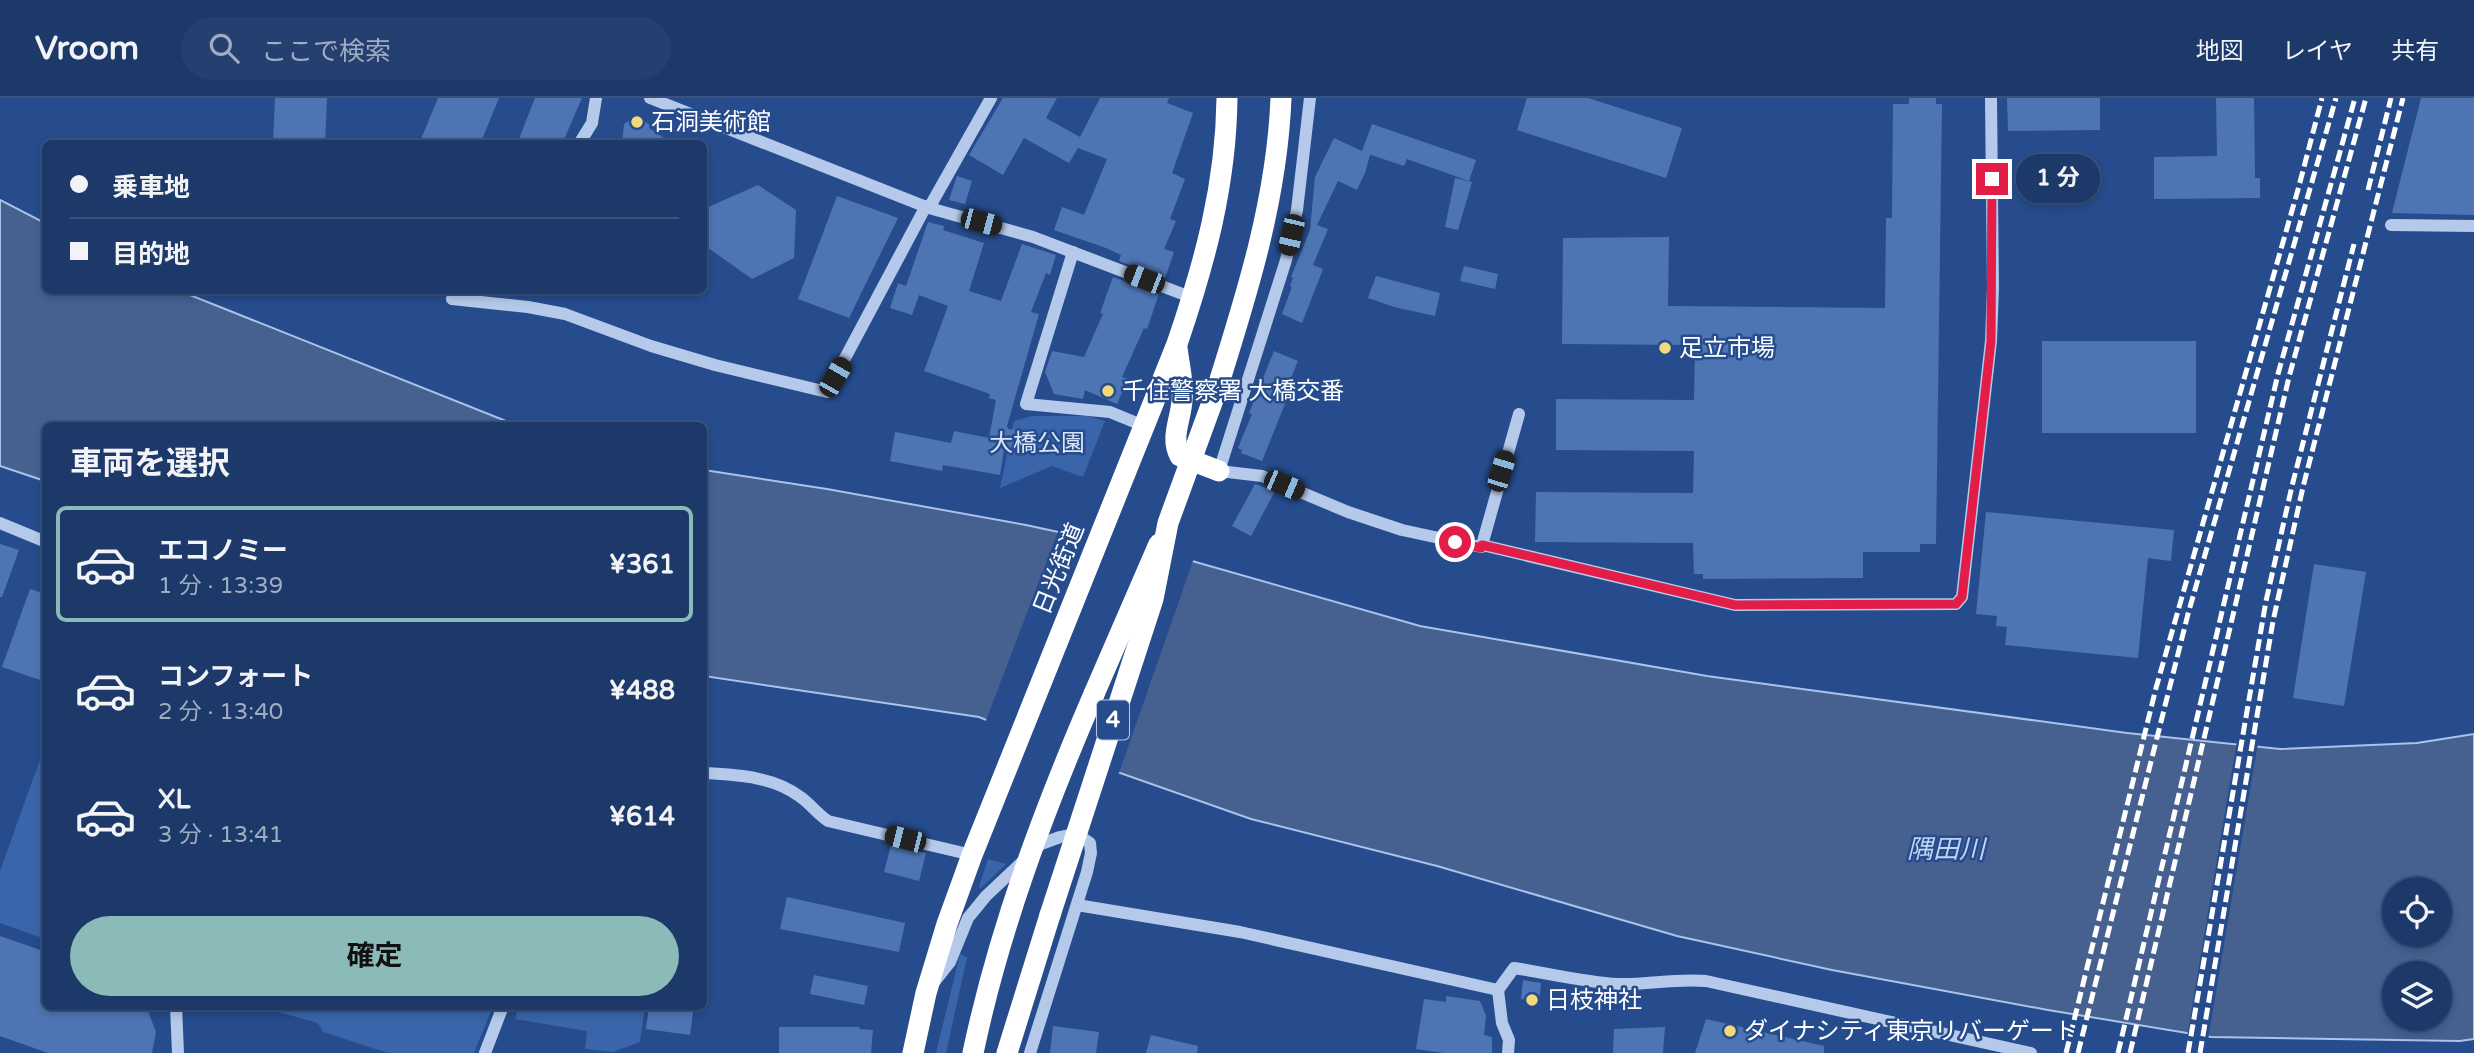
<!DOCTYPE html>
<html lang="ja">
<meta charset="utf-8">
<style>
:root{--surface:#1c396a;--page:#254070;--text:#f1f3f6;--muted:#a0acc1;--line:#3a537e;--accent:#8bbbb9}
body{margin:0;font-family:"Varela Round","Noto Sans JP",sans-serif;background:var(--page);color:var(--text);height:100vh;display:flex;flex-direction:column;font-size:26px;white-space:nowrap}
*{box-sizing:border-box;margin:0}
p{font-size:23px;color:var(--muted)}
.icon{flex:none;width:38px;height:38px;fill:none;stroke:currentColor;stroke-width:2;stroke-linecap:round;stroke-linejoin:round}
.map{position:relative;flex:1;overflow:hidden}
.side{position:absolute;left:42px;top:324px;width:665px;height:588px;display:flex;flex-direction:column;background:var(--surface);border-radius:10px;box-shadow:0 4px 10px #0003,0 0 0 2px var(--line)}
.side>*{flex:none}
.hud{position:absolute;left:42px;top:42px;width:665px;height:154px;border-radius:10px;box-shadow:0 4px 10px #0003,0 0 0 2px var(--line);display:grid;align-content:center;height:154px;padding:0 28px;background:var(--surface)}
.buttons{position:absolute;left:2382px;top:779px;display:grid;gap:14px}
.buttons a{display:grid;place-items:center;width:70px;height:70px;border-radius:50%;background:var(--surface);box-shadow:0 4px 10px #0003,0 0 0 2px var(--line);font-size:35px}
.end{position:absolute;width:32px;height:32px;margin:-16px;border:9px solid #e11d48;background:#fff;box-shadow:0 0 0 4px #fff}
.from{border-radius:50%}
.bubble{position:absolute;height:49px;border-radius:24px;background:var(--surface);box-shadow:0 4px 10px #0003,0 0 0 2px var(--line);font-size:23px;font-weight:700;line-height:49px;text-align:center}
.car{position:absolute;width:21px;height:42px;margin:-21px -10px;border-radius:9px;box-shadow:0 0 5px 2px #0007;background:linear-gradient(#222 24%,#8ab4d8 0 40%,#222 0 76%,#8ab4d8 0 86%,#222 0)}
.hud b{display:flex;align-items:center;gap:24px;height:66px;font-size:26px}
.hud b+b{border-top:2px solid var(--line)}
.hud i{width:18px;height:18px;background:var(--text)}
ul{padding:0;list-style:none}
li{display:flex;align-items:center;gap:21px;height:116px;margin:0 14px 10px;padding:0 14px;border:4px solid transparent;border-radius:10px}
li div{flex:1}
li b{display:block;font-size:26px}
li em{font-style:normal;font-weight:700}
li.on{border-color:var(--accent)}
li>.icon{width:63px;height:63px;stroke-width:1.5}
h2{padding:0 28px;font-size:32px;line-height:84px}
.primary-button{display:flex;gap:14px;margin-top:auto;padding:14px 28px}
.primary-button a{flex:1;height:80px;border-radius:42px;background:var(--accent);color:#111;font-size:28px;font-weight:700;line-height:80px;text-align:center}
header{display:flex;align-items:center;gap:42px;box-sizing:border-box;height:98px;padding:0 35px;background:var(--surface);border-bottom:2px solid var(--line)}
header strong{font-size:33px}
nav{display:flex;gap:38px;margin-inline-start:auto;font-size:24px}
.search{width:490px;height:63px;background:var(--page);display:flex;align-items:center;gap:18px;box-sizing:border-box;padding:0 24px;border-radius:38px;color:var(--muted);font-size:26px}
.map>svg:first-child{display:block}
.green{fill:#3a65aa}
.water{fill:#466190;stroke:#a9c3eb;stroke-width:2;fill-rule:evenodd}
.pier{fill:#264c8d}
.building{fill:#4e75b3}
.lines{fill:none;stroke-linecap:round;stroke-linejoin:round}
.minor{stroke:#b5caeb;stroke-width:12}
.highway{stroke:#fff;stroke-width:21}
.rail{stroke:#fff;stroke-width:5;stroke-dasharray:12 5;stroke-linecap:butt}
.highway-bridge{stroke:#fff;stroke-width:21}
.route{stroke:#e11d48;stroke-width:9}
.poi-dot{fill:#f4d97a;stroke:#264c8d;stroke-width:2.5}
.labels{text-anchor:middle;dominant-baseline:central;stroke-width:5;stroke-linejoin:round;paint-order:stroke}
.shield{fill:#264c8d;stroke:#bec9dd;stroke-width:2}
.shield-label{font-size:23px;font-weight:bold;fill:#fff}
.poi-label{font-size:24px;fill:#fff;stroke:#264c8d;text-anchor:start}
.park-label{font-size:24px;fill:#d9e5f8;stroke:#264c8d}
.street-label{font-size:24px;fill:#fff;stroke:#264c8d}
.water-label{font-size:26px;font-style:italic;fill:#c1d4f2;stroke:#264c8d}
</style>
<header>
<strong>Vroom</strong>
<div class="search"><svg class="icon" aria-label="search" viewBox="0 0 24 24"><circle cx="10" cy="10" r="6"/><path d="M15 15l6 6"/></svg>ここで検索</div>
<nav><a>地図</a><a>レイヤ</a><a>共有</a></nav>
</header>
<div class="map">
<svg width="2474" height="955" viewBox="0 0 2474 955">
<rect width="100%" height="100%" fill="#264c8d"/>
<g class="green">
<polygon points="1032,318 1087,318 1105,323 1083,379 1052,368 1000,390 1014,323"/>
<polygon points="42,656 46,658 45,841 0,825 0,773"/>
<polygon points="988,761 1006,766 980,791 979,789"/>
<polygon points="960,856 967,859 946,955 936,955"/>
<polygon points="257,908 493,908 474,955 388,955 323,934 318,925"/>
<polygon points="519,908 645,908 640,944 613,954 585,951 587,933 515,921"/>
</g>
<g class="water">
<polygon points="0,102 45,125 46,192 180,193 516,327 46,327 45,383 0,368"/>
<path d="M704 372 827 391 1026 427 1192 463 1420 528 1707 578 2127 635 2280 651 2417 645 2474 636V941L2460 943 2211 939 2048 912 1832 872 1677 838 1437 768 1251 721 1086 663 979 619 704 578ZM2394 791H2440V836H2394ZM2394 875H2440V920H2394Z"/>
</g>
<g class="pier">
<polygon points="1059,431 1194,460 1118,678 985,625"/>
<polygon points="2237,643 2258,645 2208,942 2187,939"/>
</g>
<g class="building">
<polygon points="275,0 327,0 325,46 273,46"/>
<polygon points="438,0 499,0 480,46 419,46"/>
<polygon points="535,0 582,0 562,46 517,46"/>
<polygon points="1003,0 1057,0 1046,20 1080,39 1100,0 1169,0 1167,5 1193,15 1172,75 1185,81 1170,121 1176,123 1164,151 1174,154 1165,180 1119,163 1121,157 1106,150 1054,132 1062,109 1084,117 1107,61 1078,50 1069,65 1024,40 1003,77 969,57"/>
<polygon points="1527,0 1588,0 1682,30 1666,80 1517,32"/>
<polygon points="1909,0 1936,0 1936,6 1942,6 1936,446 1920,446 1920,454 1863,454 1863,480 1703,481 1703,476 1694,476 1693,445 1535,444 1536,394 1693,395 1694,353 1556,352 1556,301 1694,302 1695,247 1562,246 1563,140 1669,139 1668,208 1885,210 1886,120 1892,120 1893,6 1909,6"/>
<polygon points="2007,0 2100,0 2100,32 2008,33"/>
<polygon points="2216,0 2254,0 2255,80 2260,80 2260,100 2154,101 2154,59 2217,58"/>
<polygon points="2421,0 2474,0 2474,117 2392,115"/>
<polygon points="636,18 650,27 649,30 673,46 622,46 624,26"/>
<polygon points="1372,26 1476,62 1469,83 1407,61 1404,68 1368,56 1370,57 1365,75 1357,92 1338,83 1317,127 1328,131 1313,167 1323,171 1302,225 1282,216 1292,189 1290,188 1293,180 1291,179 1310,132 1315,79 1334,40 1362,53"/>
<polygon points="957,78 972,83 965,106 949,102"/>
<polygon points="1455,80 1472,84 1458,132 1445,129"/>
<polygon points="758,87 796,112 794,160 752,181 704,147 704,111"/>
<polygon points="837,98 898,120 849,220 798,201"/>
<polygon points="928,124 944,128 943,132 984,145 969,193 1001,203 1022,146 1056,157 1050,177 1046,175 1031,214 1039,216 1007,328 1008,331 1028,334 1024,355 1004,351 1000,377 943,367 942,373 890,363 895,334 951,345 954,333 989,340 996,302 989,300 990,296 924,273 948,208 919,197 912,217 890,210 898,185 906,188"/>
<polygon points="1464,168 1498,176 1495,191 1460,183"/>
<polygon points="1376,178 1440,195 1435,218 1394,209 1368,200"/>
<polygon points="1113,179 1159,196 1147,231 1144,230 1122,279 1128,281 1117,306 1085,292 1083,301 1054,296 1045,274 1052,253 1084,259 1103,216 1100,215"/>
<rect x="2042" y="243" width="154" height="92"/>
<polygon points="1274,253 1298,263 1283,299 1287,301 1262,363 1241,355 1242,352 1238,350 1252,316 1249,315"/>
<polygon points="1255,386 1275,393 1251,438 1232,428"/>
<polygon points="1986,414 2174,432 2171,463 2148,460 2138,560 2005,547 2007,529 1996,528 1997,518 1976,516"/>
<polygon points="0,446 19,452 2,499 0,499"/>
<polygon points="2314,466 2366,474 2344,608 2293,600"/>
<polygon points="30,491 46,496 46,584 2,569"/>
<polygon points="891,747 926,755 919,783 884,774"/>
<polygon points="787,799 905,825 899,854 780,831"/>
<polygon points="0,838 46,854 46,908 146,908 156,934 152,955 48,955 0,938"/>
<polygon points="814,877 868,888 864,907 810,896"/>
<polygon points="1523,882 1541,885 1539,904 1521,901"/>
<polygon points="1446,898 1480,903 1486,918 1484,937 1492,939 1492,955 1444,955 1416,951 1424,901 1446,904"/>
<polygon points="649,908 694,908 690,937 646,931"/>
<polygon points="1706,921 1824,948 1824,955 1695,955"/>
<polygon points="1053,928 1099,934 1096,955 1050,955"/>
<polygon points="779,929 860,929 859,931 873,932 871,955 779,955"/>
<polygon points="1665,929 1663,955 1613,955 1614,931"/>
<polygon points="1151,937 1198,948 1197,955 1146,955"/>
</g>
<g class="lines">
<g class="minor">
<polyline points="650,0 929,110 1033,139 1193,200"/>
<polyline points="1310,0 1297,112 1286,162 1219,373 1262,378 1348,414 1402,432 1481,449 1482,447 1735,507 1956,506 1962,499 1991,243 1993,190 1991,0"/>
<polyline points="579,46 592,25 596,0"/>
<polyline points="929,110 991,0"/>
<polyline points="2391,127 2474,128"/>
<polyline points="1073,154 1026,306 1110,314 1144,328"/>
<polyline points="455,192 452,201 528,209 565,216 651,248 715,267 827,294 926,108"/>
<polyline points="0,425 46,444"/>
<polyline points="1482,447 1519,316"/>
<path d="M704 675C736 677 772 678 799 698 810 705 816 715 828 723L972 757"/>
<path d="M1077 807 1240 834 1498 892 1514 870C1548 875 1583 884 1618 886 1647 887 1676 880 1706 883L2031 955"/>
<polyline points="935,883 950,864 968,820 986,798 1021,765 1041,746 1060,739 1069,737 1081,739 1090,745 1091,755 1087,774 1030,955"/>
<polyline points="1498,892 1502,925 1509,942 1508,955"/>
<polyline points="176,908 178,955"/>
<polyline points="485,955 503,908"/>
</g>
<g class="highway">
<path d="M1177 250C1179 267 1184 286 1182 302 1181 322 1170 339 1180 358L1219 373"/>
<path d="M1217 291C1247 196 1277 101 1281 0"/>
<polyline points="1094,596 1159,446"/>
<path d="M913 955 926 895 947 826 972 757 1177 246C1205 164 1226 87 1227 0"/>
<polyline points="1007,955 1050,817"/>
</g>
<g class="rail">
<polyline points="2368,92 2391,0"/>
<polyline points="2066,955 2156,590 2299,88 2322,0"/>
<polyline points="2078,955 2188,516 2336,0"/>
<polyline points="2118,955 2278,276 2355,0"/>
<polyline points="2130,955 2289,279 2366,0"/>
<polyline points="2188,955 2266,503 2292,388 2354,146"/>
<polyline points="2200,955 2273,523 2303,389 2403,0"/>
</g>
<g class="highway-bridge">
<polyline points="1050,817 1153,501 1168,425 1217,291"/>
<path d="M973 955C999 831 1044 712 1094 596"/>
</g>
</g>
<g class="lines">
<polyline class="route" points="1455,444 1481,450 1482,447 1735,507 1956,506 1962,499 1991,243 1992,81"/>
</g>
<g class="poi-dot">
<circle cx="637" cy="24" r="7"/>
<circle cx="1665" cy="250" r="7"/>
<circle cx="1108" cy="293" r="7"/>
<circle cx="1532" cy="902" r="7"/>
<circle cx="1730" cy="933" r="7"/>
</g>
<g class="labels">
<rect class="shield" x="1097" y="602.5" width="32" height="39" rx="5"/>
<g class="shield-label">
<text x="1113" y="622">4</text>
</g>
<g class="poi-label">
<text x="651" y="24">石洞美術館</text>
<text x="1679" y="250">足立市場</text>
<text x="1122" y="293">千住警察署 大橋交番</text>
<text x="1546" y="902">日枝神社</text>
<text x="1744" y="933">ダイナシティ東京リバーゲート</text>
</g>
<g class="park-label">
<text x="1037" y="345">大橋公園</text>
</g>
<g class="street-label">
<text transform="translate(1059 471) rotate(-68)">日光街道</text>
</g>
<g class="water-label">
<text x="1946" y="751">隅田川</text>
</g>
</g>
</svg>
<div class="buttons">
<a><svg class="icon" aria-label="locate" viewBox="0 0 24 24"><circle cx="12" cy="12" r="6"/><path d="M12 2v4M12 18v4M2 12h4M18 12h4"/></svg></a>
<a><svg class="icon" aria-label="layers" viewBox="0 0 24 24"><path d="M12 4l9 5-9 5-9-5zM3 14l9 5 9-5"/></svg></a>
</div>
<i class="end from" style="left:1455px;top:444px"></i>
<i class="end" style="left:1992px;top:81px"></i>
<div class="bubble" style="left:2016px;top:56px;width:84px">1 分</div>
<i class="car" style="left:981px;top:124px;rotate:105deg"></i>
<i class="car" style="left:1291px;top:137px;rotate:193deg"></i>
<i class="car" style="left:1144px;top:181px;rotate:291deg"></i>
<i class="car" style="left:835px;top:279px;rotate:30deg"></i>
<i class="car" style="left:1501px;top:373px;rotate:17deg"></i>
<i class="car" style="left:1284px;top:387px;rotate:113deg"></i>
<i class="car" style="left:905px;top:741px;rotate:284deg"></i>
<div class="hud">
<b><i class="from"></i>乗車地</b>
<b><i></i>目的地</b>
</div>
<section class="side">
<h2>車両を選択</h2>
<ul>
<li class="on"><svg class="icon" aria-label="car" viewBox="0 0 24 24"><path d="M5 17H2v-5l4-1 3-4h7l3 4 3 1v5h-3M9 17h6M6 11h13"/><circle cx="7" cy="17" r="2"/><circle cx="17" cy="17" r="2"/></svg><div><b>エコノミー</b><p>1 分 · 13:39</p></div><em>¥361</em></li>
<li><svg class="icon" aria-label="car" viewBox="0 0 24 24"><path d="M5 17H2v-5l4-1 3-4h7l3 4 3 1v5h-3M9 17h6M6 11h13"/><circle cx="7" cy="17" r="2"/><circle cx="17" cy="17" r="2"/></svg><div><b>コンフォート</b><p>2 分 · 13:40</p></div><em>¥488</em></li>
<li><svg class="icon" aria-label="car" viewBox="0 0 24 24"><path d="M5 17H2v-5l4-1 3-4h7l3 4 3 1v5h-3M9 17h6M6 11h13"/><circle cx="7" cy="17" r="2"/><circle cx="17" cy="17" r="2"/></svg><div><b>XL</b><p>3 分 · 13:41</p></div><em>¥614</em></li>
</ul>
<div class="primary-button"><a>確定</a></div>
</section>
</div>
